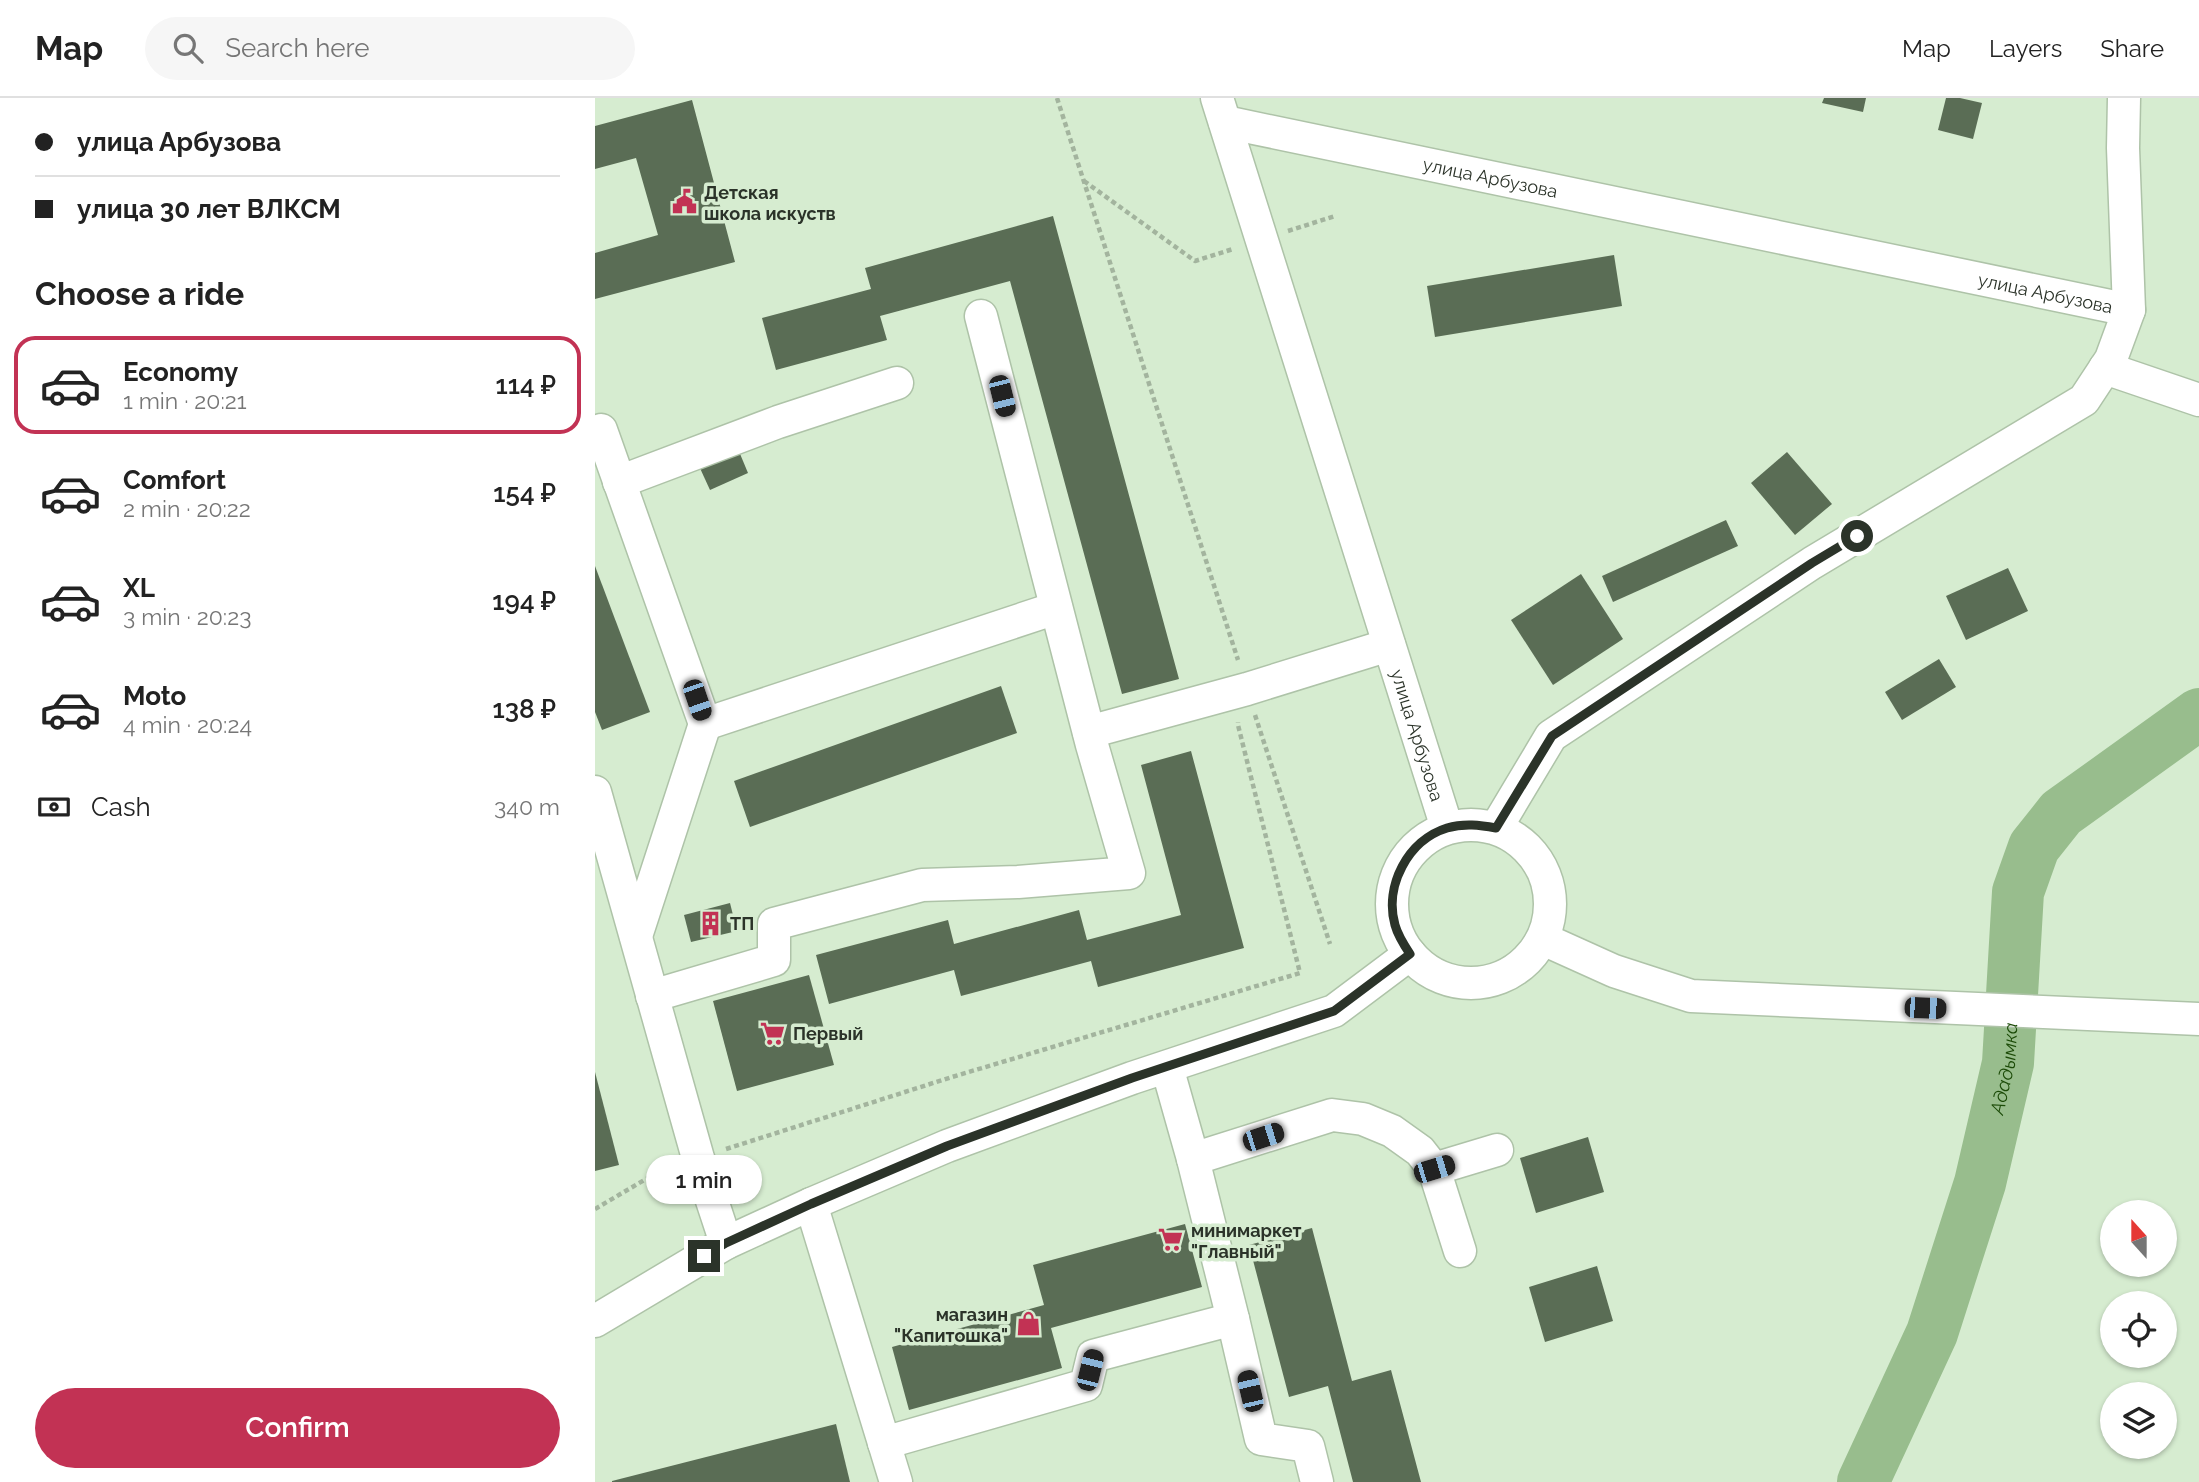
<!DOCTYPE html>
<meta charset="utf-8">
<style>
:root{--surface:#fff;--page:#f6f6f6;--text:#222;--muted:#767676;--line:#e0e0e0;--accent:#c23254}
body{margin:0;font-family:Raleway,sans-serif;background:var(--page);color:var(--text);height:100vh;display:flex;flex-direction:column;font-size:26px;white-space:nowrap}
*{box-sizing:border-box;margin:0}
p{font-size:23px;color:var(--muted)}
.icon{flex:none;width:38px;height:38px;fill:none;stroke:currentColor;stroke-width:2;stroke-linecap:round;stroke-linejoin:round}
.map{position:relative;flex:1;overflow:hidden}
.panel{display:flex;flex-direction:column;background:var(--surface);width:595px}
.panel>*{flex:none}
.guide{display:grid;align-content:center;height:154px;padding:0 35px;background:var(--surface)}
.needle{width:46px;rotate:339deg}
.tools{position:absolute;left:1505px;top:1102px;display:grid;gap:14px}
.tools a{display:grid;place-items:center;width:77px;height:77px;border-radius:50%;background:var(--surface);box-shadow:0 2px 5px #0004;font-size:35px}
.end{position:absolute;width:32px;height:32px;margin:-16px;border:9px solid #2b3329;background:#fff;box-shadow:0 0 0 4px #fff}
.from{border-radius:50%}
.bubble{position:absolute;height:49px;border-radius:24px;background:var(--surface);box-shadow:0 2px 5px #0004;font-size:23px;font-weight:600;line-height:49px;text-align:center}
.car{position:absolute;width:21px;height:42px;margin:-21px -10px;border-radius:9px;box-shadow:0 0 5px 2px #0007;background:linear-gradient(#222 24%,#8ab4d8 0 40%,#222 0 76%,#8ab4d8 0 86%,#222 0)}
.guide b{display:flex;align-items:center;gap:24px;height:66px;font-size:26px}
.guide b+b{border-top:2px solid var(--line)}
.guide i{width:18px;height:18px;background:var(--text)}
ul{padding:0;list-style:none}
li{display:flex;align-items:center;gap:21px;height:98px;margin:0 14px 10px;padding:0 21px;border:4px solid transparent;border-radius:21px}
li div{flex:1}
li b{display:block;font-size:26px}
li em{font-style:normal;font-weight:600}
li.selected{border-color:var(--accent)}
li>.icon{width:63px;height:63px;stroke-width:1.5}
h2{padding:0 35px;font-size:32px;line-height:84px}
.pay{display:flex;align-items:center;gap:18px;height:77px;padding:0 35px;font-size:26px}
.pay p{margin-inline-start:auto}
.button{display:flex;gap:14px;margin-top:auto;padding:14px 35px}
.button a{flex:1;height:80px;border-radius:42px;background:var(--accent);color:#fff;font-size:28px;font-weight:600;line-height:80px;text-align:center}
header{display:flex;align-items:center;gap:42px;box-sizing:border-box;height:98px;padding:0 35px;background:var(--surface);border-bottom:2px solid var(--line)}
header strong{font-size:33px}
nav{display:flex;gap:38px;margin-inline-start:auto;font-size:24px}
.search{width:490px;height:63px;background:var(--page);display:flex;align-items:center;gap:18px;box-sizing:border-box;padding:0 24px;border-radius:38px;color:var(--muted);font-size:26px}
main{display:flex;flex:1;min-height:0}
.map>svg:first-child{display:block}
.lines{fill:none;stroke-linecap:round;stroke-linejoin:round}
.river{stroke:#98bd8d;stroke-width:52}
.building{fill:#5a6d55}
.minor-casing{stroke:#aec3a8;stroke-width:35}
.path{stroke:#a3b49e;stroke-width:4.5;stroke-dasharray:5 3.5;stroke-linecap:butt}
.minor{stroke:#fff;stroke-width:32}
.route{stroke:#2b3329;stroke-width:9}
.labels{text-anchor:middle;dominant-baseline:central;stroke-width:7;stroke-linejoin:round;paint-order:stroke}
.street-label{font-size:18px;fill:#2b3329;stroke:#d6ecd0}
.poi-label{font-size:18px;font-weight:bold;fill:#2b3329;stroke:#d6ecd0;text-anchor:start}
.water-label{font-size:19px;font-style:italic;fill:#1c4b08;stroke:#d6ecd0}
</style>
<header>
<strong>Map</strong>
<div class="search"><svg class="icon" aria-label="search" viewBox="0 0 24 24"><circle cx="10" cy="10" r="6"/><path d="M15 15l6 6"/></svg>Search here</div>
<nav><a>Map</a><a>Layers</a><a>Share</a></nav>
</header>
<main>
<section class="panel">
<div class="guide">
<b><i class="from"></i>улица Арбузова</b>
<b><i></i>улица 30 лет ВЛКСМ</b>
</div>
<h2>Choose a ride</h2>
<ul>
<li class="selected"><svg class="icon" aria-label="car" viewBox="0 0 24 24"><path d="M5 17H2v-5l4-1 3-4h7l3 4 3 1v5h-3M9 17h6M6 11h13"/><circle cx="7" cy="17" r="2"/><circle cx="17" cy="17" r="2"/></svg><div><b>Economy</b><p>1 min · 20:21</p></div><em>114 ₽</em></li>
<li><svg class="icon" aria-label="car" viewBox="0 0 24 24"><path d="M5 17H2v-5l4-1 3-4h7l3 4 3 1v5h-3M9 17h6M6 11h13"/><circle cx="7" cy="17" r="2"/><circle cx="17" cy="17" r="2"/></svg><div><b>Comfort</b><p>2 min · 20:22</p></div><em>154 ₽</em></li>
<li><svg class="icon" aria-label="car" viewBox="0 0 24 24"><path d="M5 17H2v-5l4-1 3-4h7l3 4 3 1v5h-3M9 17h6M6 11h13"/><circle cx="7" cy="17" r="2"/><circle cx="17" cy="17" r="2"/></svg><div><b>XL</b><p>3 min · 20:23</p></div><em>194 ₽</em></li>
<li><svg class="icon" aria-label="car" viewBox="0 0 24 24"><path d="M5 17H2v-5l4-1 3-4h7l3 4 3 1v5h-3M9 17h6M6 11h13"/><circle cx="7" cy="17" r="2"/><circle cx="17" cy="17" r="2"/></svg><div><b>Moto</b><p>4 min · 20:24</p></div><em>138 ₽</em></li>
</ul>
<div class="pay"><svg class="icon" aria-label="cash" viewBox="0 0 24 24"><path d="M3 7h18v10H3z"/><circle cx="12" cy="12" r="2"/></svg>Cash<p>340 m</p></div>
<div class="button"><a>Confirm</a></div>
</section>
<div class="map">
<svg width="1604" height="1384" viewBox="0 0 1604 1384">
<rect width="100%" height="100%" fill="#d6ecd0"/>
<g class="lines">
<path class="river" id="s1" d="M1268 1384 1337 1235 1385 1085 1413 965 1423 794 1439 749 1466 715 1604 616"/>
</g>
<g class="building">
<polygon points="1229,0 1271,0 1268,14 1227,5"/>
<polygon points="1351,0 1365,0 1387,5 1378,41 1343,32"/>
<polygon points="97,2 140,164 0,201 0,155 63,137 41,60 0,71 0,28"/>
<polygon points="458,118 584,581 527,596 415,183 285,218 292,242 181,272 167,220 276,191 270,170"/>
<polygon points="1019,157 1027,208 840,239 832,188"/>
<polygon points="143,351 153,375 115,392 104,368"/>
<polygon points="1192,354 1237,406 1200,437 1156,385"/>
<polygon points="1131,422 1143,448 1018,504 1007,478"/>
<polygon points="0,468 55,614 7,632 0,614"/>
<polygon points="1413,470 1433,513 1371,542 1351,498"/>
<polygon points="986,476 1028,541 958,587 916,522"/>
<polygon points="1344,561 1361,589 1307,622 1290,594"/>
<polygon points="406,588 422,635 155,729 139,683"/>
<polygon points="596,653 649,850 503,889 496,863 366,898 359,872 234,906 221,857 353,822 359,846 484,812 492,842 586,817 546,667"/>
<polygon points="135,805 142,833 96,844 89,817"/>
<polygon points="214,877 239,967 142,993 118,903"/>
<polygon points="0,974 24,1067 0,1073"/>
<polygon points="993,1039 1009,1094 941,1115 925,1060"/>
<polygon points="590,1126 607,1189 456,1230 467,1270 314,1312 297,1249 449,1207 438,1167"/>
<polygon points="717,1130 757,1283 796,1272 826,1384 758,1384 733,1288 694,1299 654,1147"/>
<polygon points="1002,1168 1018,1223 950,1244 934,1189"/>
<polygon points="241,1326 255,1384 17,1384 17,1383"/>
</g>
<g class="lines">
<defs>
<g id="minor">
<path id="s2" d="M622 0 852 730"/>
<path id="s3" d="M630 24 1534 212"/>
<polyline points="1510,270 1604,302"/>
<polyline points="6,332 110,626 41,838"/>
<polyline points="24,384 183,324 302,285"/>
<polyline points="110,626 461,510"/>
<polyline points="494,634 652,591 794,547"/>
<polyline points="0,694 103,1060 131,1145"/>
<circle cx="876" cy="806" r="79"/>
<polyline points="901,730 956,638 1217,465 1489,302 1516,261 1534,212 1528,50 1529,0"/>
<polyline points="948,841 1019,873 1096,898 1604,921"/>
<polyline points="57,898 179,862 179,826 327,787 423,784 534,775 497,647 386,218"/>
<polyline points="572,969 598,1061 638,1221"/>
<polyline points="598,1061 737,1017 768,1021 797,1033 825,1053 839,1071 865,1153"/>
<polyline points="839,1071 902,1052"/>
<polyline points="216,1106 301,1384"/>
<polyline points="0,1223 131,1145 216,1106 352,1048 537,980 739,913 815,856"/>
<polyline points="289,1345 491,1287 498,1258 638,1221 666,1341 713,1348 722,1384"/>
</g>
</defs>
<use href="#minor" class="minor-casing"/>
<g class="path">
<polyline points="462,0 643,562"/>
<polyline points="489,83 600,163 638,151"/>
<polyline points="693,133 740,118"/>
<polyline points="660,617 735,846"/>
<polyline points="131,1051 357,979 705,875 643,627 643,624"/>
<polyline points="0,1111 51,1081 77,1071"/>
</g>
<use href="#minor" class="minor"/>
</g>
<g class="lines">
<path class="route" d="M109 1158 131 1145 216 1106 352 1048 537 980 739 913 815 856C809 847 803 838 800 827 789 788 813 742 852 730 869 725 885 727 901 730L957 638 1217 465 1262 438"/>
</g>
<defs>
<symbol id="civic-bare" viewBox="-9 -9 18 18"><path d="M-.6-6.5H3V-4.5H.6V-3L4-1V1h2V6H-6V1h2V-1L-.6-3ZM-1.2 2.5V6h2.4V2.5Z" fill="#c23254" stroke="#d6ecd0" stroke-width="2.5" paint-order="stroke"/></symbol>
<symbol id="building-bare" viewBox="-9 -9 18 18"><path d="M-4-6H4V6H1V3H-1V6H-4ZM-2.5-4.3h1.7v1.8h-1.7ZM.8-4.3h1.7v1.8H.8ZM-2.5-1h1.7V.8h-1.7ZM.8-1h1.7V.8H.8Z" fill="#c23254" stroke="#d6ecd0" stroke-width="2.5" paint-order="stroke"/></symbol>
<symbol id="supermarket-bare" viewBox="-9 -9 18 18"><path d="M-6-5.5h2.5l.6 2H6L4.5 2H-2.5L-4.4-4H-6ZM-1.5 3.2a1.3 1.3 0 1 0 .1 0ZM3 3.2a1.3 1.3 0 1 0 .1 0Z" fill="#c23254" stroke="#d6ecd0" stroke-width="2.5" paint-order="stroke"/></symbol>
<symbol id="shop-bare" viewBox="-9 -9 18 18"><path d="M-5-2.5h2.3a2.7 3.5 0 0 1 5.4 0H5L5.5 6h-11ZM-1.5-2.5h3a1.5 2.3 0 0 0-3 0Z" fill="#c23254" stroke="#d6ecd0" stroke-width="2.5" paint-order="stroke"/></symbol>
</defs>
<g fill-rule="evenodd">
<use href="#civic-bare" x="72" y="86" width="35" height="35"/>
<use href="#building-bare" x="98" y="808" width="35" height="35"/>
<use href="#supermarket-bare" x="160" y="918" width="35" height="35"/>
<use href="#supermarket-bare" x="558" y="1124" width="35" height="35"/>
<use href="#shop-bare" x="416" y="1208" width="35" height="35"/>
</g>
<g class="labels">
<g class="street-label">
<text stroke="none"><textPath href="#s3" startOffset="271">улица Арбузова</textPath></text>
<text stroke="none"><textPath href="#s3" startOffset="838">улица Арбузова</textPath></text>
<text stroke="none"><textPath href="#s2" startOffset="668">улица Арбузова</textPath></text>
</g>
<g class="poi-label">
<text x="109" y="94">Детская<tspan x="109" dy="21">школа искуств</tspan></text>
<text x="135" y="825">ТП</text>
<text x="198" y="935">Первый</text>
<text x="596" y="1132">минимаркет<tspan x="596" dy="21">"Главный"</tspan></text>
<text x="413" y="1216" text-anchor="end">магазин<tspan x="413" dy="21">"Капитошка"</tspan></text>
</g>
<g class="water-label">
<text stroke="none"><textPath href="#s1" startOffset="439">Ададымка</textPath></text>
</g>
</g>
</svg>
<div class="tools">
<a><svg class="needle" viewBox="-14 -14 28 28"><path d="M0-13l5 13h-10z" fill="#e53935"/><path d="M0 13l5-13h-10z" fill="#767676"/></svg></a>
<a><svg class="icon" aria-label="locate" viewBox="0 0 24 24"><circle cx="12" cy="12" r="6"/><path d="M12 2v4M12 18v4M2 12h4M18 12h4"/></svg></a>
<a><svg class="icon" aria-label="layers" viewBox="0 0 24 24"><path d="M12 4l9 5-9 5-9-5zM3 14l9 5 9-5"/></svg></a>
</div>
<i class="end from" style="left:1262px;top:438px"></i>
<i class="end" style="left:109px;top:1158px"></i>
<div class="bubble" style="left:51px;top:1057px;width:116px">1 min</div>
<i class="car" style="left:407px;top:298px;rotate:166deg"></i>
<i class="car" style="left:102px;top:602px;rotate:161deg"></i>
<i class="car" style="left:1330px;top:910px;rotate:92deg"></i>
<i class="car" style="left:668px;top:1039px;rotate:72deg"></i>
<i class="car" style="left:839px;top:1071px;rotate:73deg"></i>
<i class="car" style="left:495px;top:1272px;rotate:14deg"></i>
<i class="car" style="left:655px;top:1293px;rotate:347deg"></i>
</div>
</main>
